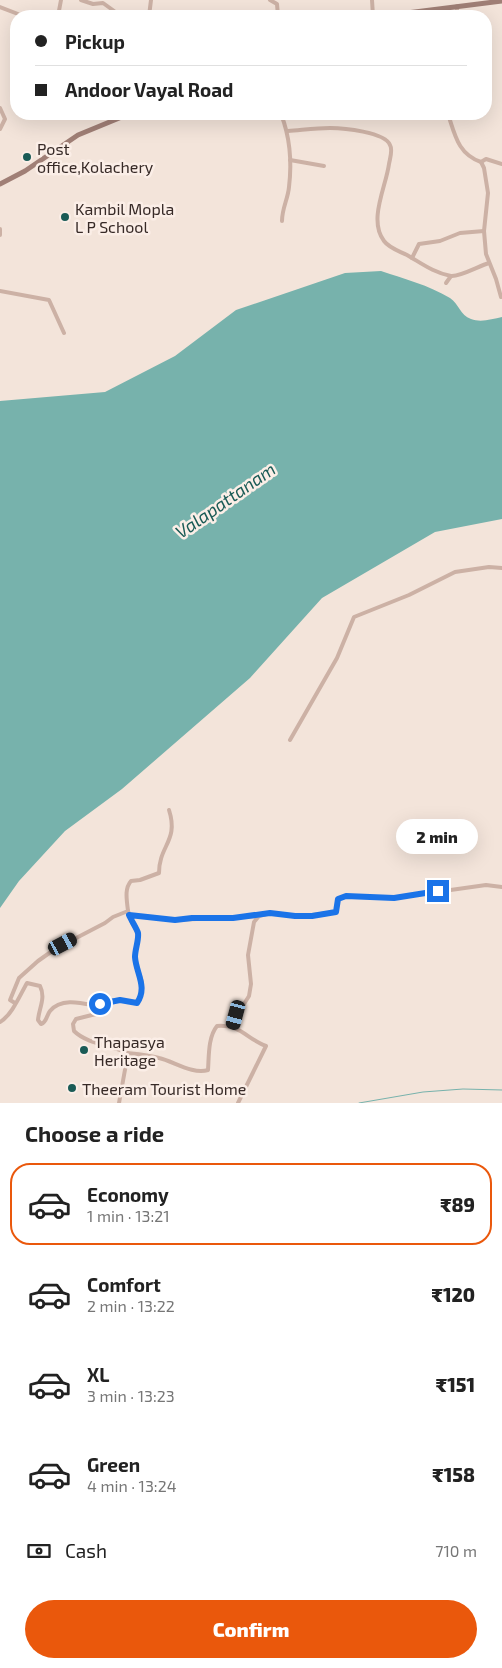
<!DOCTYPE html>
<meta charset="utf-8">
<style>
:root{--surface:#fff;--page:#f2f2f2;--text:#222;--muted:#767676;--line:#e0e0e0;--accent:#ea580c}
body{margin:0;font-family:"Exo 2",sans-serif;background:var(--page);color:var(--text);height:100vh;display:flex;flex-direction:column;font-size:19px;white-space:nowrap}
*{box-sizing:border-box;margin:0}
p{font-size:16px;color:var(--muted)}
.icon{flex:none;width:28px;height:28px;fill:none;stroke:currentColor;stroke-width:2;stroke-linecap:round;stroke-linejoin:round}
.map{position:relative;height:1103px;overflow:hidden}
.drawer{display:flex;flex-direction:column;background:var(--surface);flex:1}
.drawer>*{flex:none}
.top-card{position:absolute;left:10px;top:10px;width:482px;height:110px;border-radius:20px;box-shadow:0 5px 20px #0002;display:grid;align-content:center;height:110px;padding:0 25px;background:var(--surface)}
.end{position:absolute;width:22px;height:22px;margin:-11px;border:6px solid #1a73e8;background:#fff;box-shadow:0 0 0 2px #fff}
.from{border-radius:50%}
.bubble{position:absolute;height:35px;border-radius:18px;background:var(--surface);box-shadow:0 5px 20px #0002;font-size:16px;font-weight:800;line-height:35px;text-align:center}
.car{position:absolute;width:15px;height:30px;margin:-15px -8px;border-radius:6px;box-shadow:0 0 4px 1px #0007;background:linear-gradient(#222 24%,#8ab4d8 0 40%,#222 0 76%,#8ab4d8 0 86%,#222 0)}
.top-card b{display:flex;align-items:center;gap:18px;height:48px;font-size:19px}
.top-card b+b{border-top:1px solid var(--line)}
.top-card i{width:12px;height:12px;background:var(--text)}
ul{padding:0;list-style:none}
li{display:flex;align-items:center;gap:15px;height:82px;margin:0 10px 8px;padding:0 15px;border:2px solid transparent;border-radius:20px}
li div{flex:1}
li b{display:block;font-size:19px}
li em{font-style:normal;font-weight:800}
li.active{border-color:var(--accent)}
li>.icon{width:45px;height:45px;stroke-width:1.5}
h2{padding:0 25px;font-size:22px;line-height:60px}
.pay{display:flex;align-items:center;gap:12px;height:55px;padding:0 25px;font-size:19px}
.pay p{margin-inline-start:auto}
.primary-button{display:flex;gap:10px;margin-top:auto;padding:10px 25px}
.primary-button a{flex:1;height:58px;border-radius:30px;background:var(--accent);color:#fff;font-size:20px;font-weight:800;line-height:58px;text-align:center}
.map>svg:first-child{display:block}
.water{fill:#77b2ac}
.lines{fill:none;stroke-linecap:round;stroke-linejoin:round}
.stream{stroke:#77b2ac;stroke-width:1}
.street{stroke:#ccb1a5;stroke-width:4}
.secondary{stroke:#a07f76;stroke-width:5}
.route{stroke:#1a73e8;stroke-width:6}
.poi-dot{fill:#1a5b56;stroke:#fbeee7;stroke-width:2}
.labels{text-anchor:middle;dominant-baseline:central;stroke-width:5;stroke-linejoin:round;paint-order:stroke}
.poi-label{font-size:16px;fill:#372a27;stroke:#fbeee7;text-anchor:start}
.water-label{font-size:18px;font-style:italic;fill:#1a5b56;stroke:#fbeee7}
</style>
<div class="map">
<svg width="502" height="1103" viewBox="0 0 502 1103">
<rect width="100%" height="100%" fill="#f3e4da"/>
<path class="water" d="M381 271C405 279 428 285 450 298 459 304 460 315 471 319 481 323 492 319 502 317V519L435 532 322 598 250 678 122 789 65 831 19 881 0 908V401L105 392 175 356 236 310 345 273Z"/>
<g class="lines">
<polyline class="stream" points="359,1103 423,1092 463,1089 502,1090"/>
<g class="street">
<polyline points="81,0 93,4 103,3 121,16"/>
<polyline points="270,0 277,4 278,16"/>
<polyline points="372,0 373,16"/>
<polyline points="457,6 457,16"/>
<polyline points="0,7 18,14"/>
<polyline points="58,16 61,0"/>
<polyline points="149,16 151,0"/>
<polyline points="0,108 5,119 0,129"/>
<polyline points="109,114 114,119"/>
<path d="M281 114C290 137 292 162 289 187 288 199 282 208 282 221"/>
<path d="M448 114C455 135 458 154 481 162L484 168 488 193 484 231 486 254 496 279 501 297"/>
<path d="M288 131C302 130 316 128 330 128 343 128 385 132 390 145 393 150 390 158 389 164 386 187 368 220 384 241 389 248 399 251 407 255 421 263 434 273 451 276"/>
<polyline points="290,160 324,166"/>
<polyline points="481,162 486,159 502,164"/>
<polyline points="0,229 0,235"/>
<polyline points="412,258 419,244 440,241 460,233 484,231"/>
<path d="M446 283 451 276C460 277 479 266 489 263"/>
<polyline points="0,291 49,300 64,333"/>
<polyline points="290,740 337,658 354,617 409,595 455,572 489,567 502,568"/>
<polyline points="129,915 175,920 259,916"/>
<path d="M15 1003 10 1000 19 978 38 961 55 949 105 923 113 917 128 911C127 901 124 889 131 881L140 880 159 873C159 845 179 841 169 810"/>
<path d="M97 1006C109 998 124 1000 137 1003L140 999 142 982 135 960 138 932 132 923 128 911"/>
<path d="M0 1022C12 1015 20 995 27 983L40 986C46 998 39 1008 38 1020L41 1024C47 1022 46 1016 50 1011 61 997 82 1003 97 1006L98 1010 96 1014 76 1019 73 1024 74 1031C87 1044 111 1045 128 1053L119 1103"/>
<polyline points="233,1027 237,1015 249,996 251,984 248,955 254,922 259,916 270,913 295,916 312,915 336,912 338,899 346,896 394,898 486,885 502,887"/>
<path d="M128 1053C138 1054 149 1055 159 1058 173 1061 193 1075 208 1070 209 1056 208 1037 217 1026 240 1024 247 1039 266 1046L238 1103"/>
</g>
<g class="secondary">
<polyline points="372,16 391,15 502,1"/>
<polyline points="0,184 25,171 78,135 129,114"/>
</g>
</g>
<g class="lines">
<path class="route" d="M100 1004 120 1000 137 1003C148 987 136 973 135 957 135 949 139 940 138 933 137 929 131 920 129 915L175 920 192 918H233L270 913 295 916H312L336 912 338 899 346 896 394 898 438 891"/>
</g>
<g class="poi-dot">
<circle cx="27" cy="157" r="5"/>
<circle cx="65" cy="217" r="5"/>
<circle cx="84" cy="1050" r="5"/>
<circle cx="72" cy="1088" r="5"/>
</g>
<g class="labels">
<g class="poi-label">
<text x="37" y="148">Post<tspan x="37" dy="18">office,Kolachery</tspan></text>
<text x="75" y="208">Kambil Mopla<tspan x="75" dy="18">L P School</tspan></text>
<text x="94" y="1041">Thapasya<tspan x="94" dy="18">Heritage</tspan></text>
<text x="82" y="1088">Theeram Tourist Home</text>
</g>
<g class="water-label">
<text transform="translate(225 500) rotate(-35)">Valapattanam</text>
</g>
</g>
</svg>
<i class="end from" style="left:100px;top:1004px"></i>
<i class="end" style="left:438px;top:891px"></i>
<div class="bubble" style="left:396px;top:819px;width:82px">2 min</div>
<i class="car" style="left:63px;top:944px;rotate:62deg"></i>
<i class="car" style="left:236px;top:1015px;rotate:195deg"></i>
<div class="top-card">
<b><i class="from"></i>Pickup</b>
<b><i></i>Andoor Vayal Road</b>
</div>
</div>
<section class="drawer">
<h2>Choose a ride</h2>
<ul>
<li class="active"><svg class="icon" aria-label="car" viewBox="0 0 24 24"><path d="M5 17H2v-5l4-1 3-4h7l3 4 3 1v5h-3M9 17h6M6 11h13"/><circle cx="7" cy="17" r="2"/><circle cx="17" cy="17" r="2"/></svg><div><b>Economy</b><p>1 min · 13:21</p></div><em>₹89</em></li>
<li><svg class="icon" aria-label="car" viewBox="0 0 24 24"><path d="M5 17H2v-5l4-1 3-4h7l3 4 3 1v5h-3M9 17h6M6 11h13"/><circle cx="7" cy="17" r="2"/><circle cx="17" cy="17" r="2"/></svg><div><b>Comfort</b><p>2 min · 13:22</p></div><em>₹120</em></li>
<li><svg class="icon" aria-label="car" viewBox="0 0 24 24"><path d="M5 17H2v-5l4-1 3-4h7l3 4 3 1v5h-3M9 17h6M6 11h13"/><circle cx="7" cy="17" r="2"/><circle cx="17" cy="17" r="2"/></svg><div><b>XL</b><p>3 min · 13:23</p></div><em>₹151</em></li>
<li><svg class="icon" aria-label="car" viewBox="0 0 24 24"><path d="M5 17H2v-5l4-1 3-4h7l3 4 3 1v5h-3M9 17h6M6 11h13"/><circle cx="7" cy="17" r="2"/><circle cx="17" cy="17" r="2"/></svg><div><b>Green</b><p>4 min · 13:24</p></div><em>₹158</em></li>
</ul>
<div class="pay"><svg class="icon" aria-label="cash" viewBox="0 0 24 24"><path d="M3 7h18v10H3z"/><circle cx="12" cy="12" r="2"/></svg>Cash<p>710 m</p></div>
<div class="primary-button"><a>Confirm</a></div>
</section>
